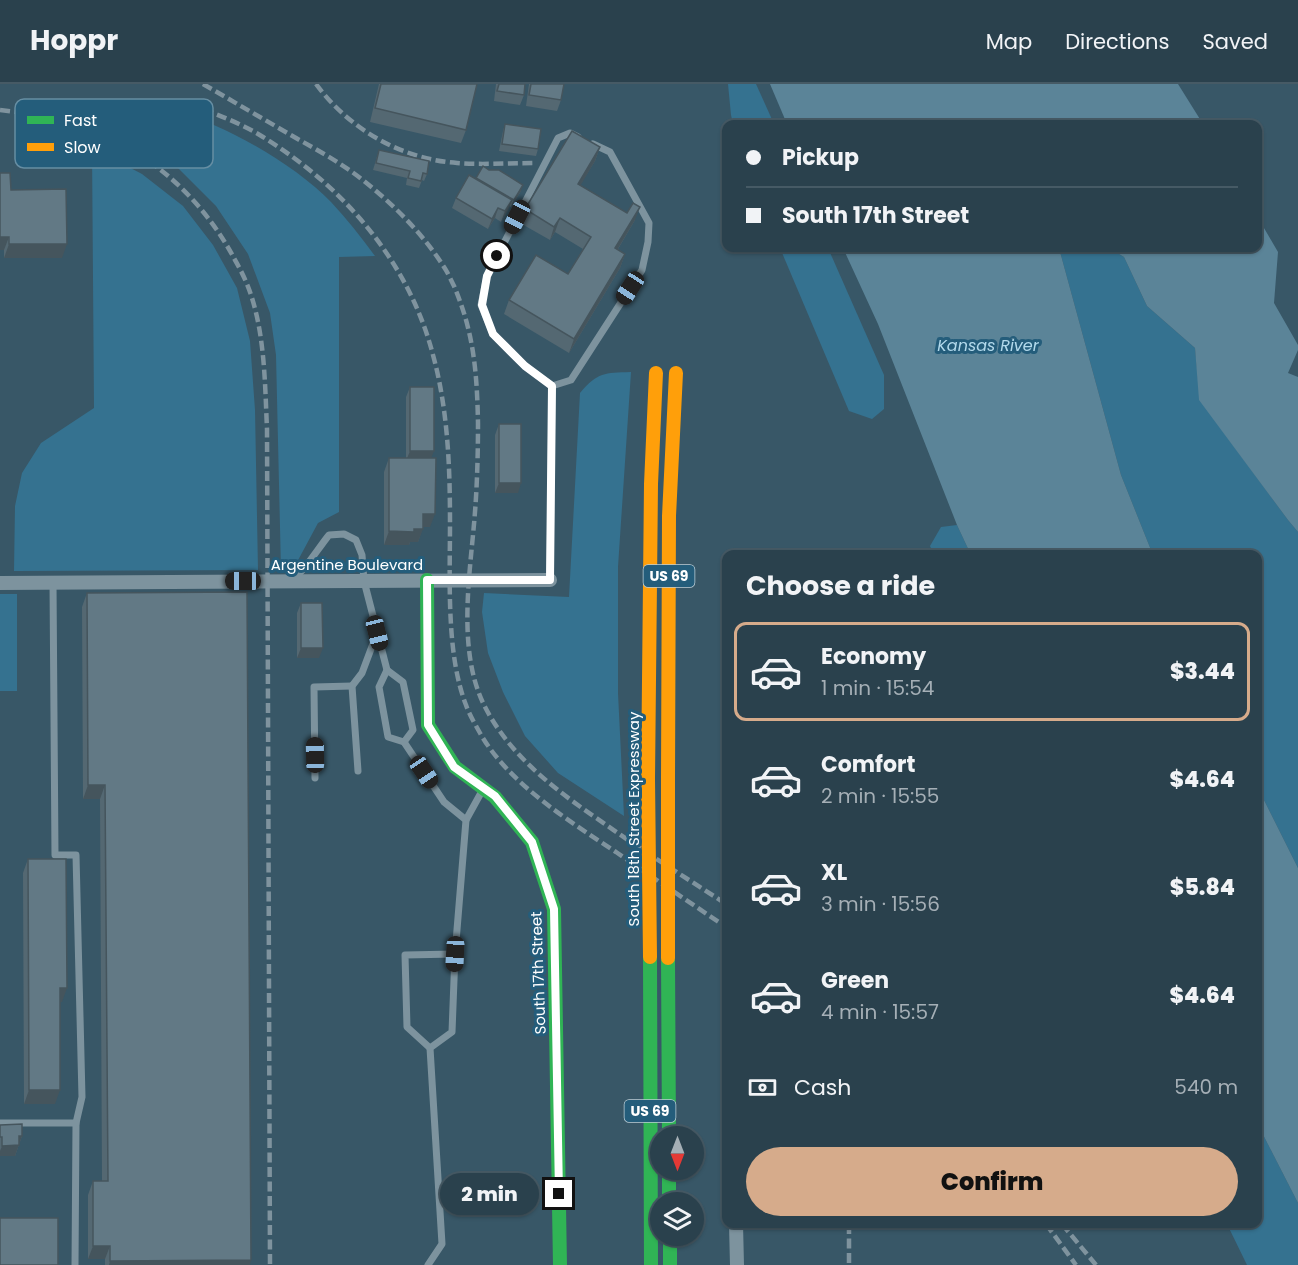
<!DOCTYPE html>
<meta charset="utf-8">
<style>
:root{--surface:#2a414d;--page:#364c57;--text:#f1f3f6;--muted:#a5afb6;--line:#465a65;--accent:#d6ab8b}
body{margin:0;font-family:Poppins,sans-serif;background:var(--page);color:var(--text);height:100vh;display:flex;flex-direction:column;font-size:22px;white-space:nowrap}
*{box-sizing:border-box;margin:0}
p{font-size:20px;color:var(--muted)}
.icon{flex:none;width:33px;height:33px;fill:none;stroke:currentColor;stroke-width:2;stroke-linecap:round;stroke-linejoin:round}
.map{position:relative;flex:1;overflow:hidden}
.panel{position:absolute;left:722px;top:466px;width:540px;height:678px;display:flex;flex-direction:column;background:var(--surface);border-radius:12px;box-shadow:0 2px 4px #0004,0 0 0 2px var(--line)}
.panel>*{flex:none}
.banner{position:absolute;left:722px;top:36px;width:540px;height:132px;border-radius:12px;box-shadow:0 2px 4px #0004,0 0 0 2px var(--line);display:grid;align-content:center;height:132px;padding:0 24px;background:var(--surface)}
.needle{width:39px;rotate:180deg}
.buttons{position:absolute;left:650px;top:1042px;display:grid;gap:12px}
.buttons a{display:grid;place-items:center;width:54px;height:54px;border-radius:50%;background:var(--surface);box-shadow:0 2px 4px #0004,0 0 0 2px var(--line);font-size:30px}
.end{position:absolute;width:27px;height:27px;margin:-14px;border:8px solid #fff;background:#111;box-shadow:0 0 0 3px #111}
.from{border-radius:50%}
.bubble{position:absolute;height:42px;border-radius:21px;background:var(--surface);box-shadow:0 2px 4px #0004,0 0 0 2px var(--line);font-size:20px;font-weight:800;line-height:42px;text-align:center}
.car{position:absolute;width:18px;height:36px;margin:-18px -9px;border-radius:8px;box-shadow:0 0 4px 2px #0007;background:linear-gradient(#222 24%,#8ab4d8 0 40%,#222 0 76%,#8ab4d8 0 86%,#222 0)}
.banner b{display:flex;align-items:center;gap:21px;height:57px;font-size:22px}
.banner b+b{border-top:2px solid var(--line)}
.banner i{width:15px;height:15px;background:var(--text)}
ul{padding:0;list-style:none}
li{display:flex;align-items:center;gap:18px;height:99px;margin:0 12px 9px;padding:0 12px;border:3px solid transparent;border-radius:12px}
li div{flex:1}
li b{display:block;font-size:22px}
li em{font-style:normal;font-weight:800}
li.on{border-color:var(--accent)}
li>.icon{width:54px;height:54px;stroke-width:1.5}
h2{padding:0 24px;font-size:27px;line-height:72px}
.pay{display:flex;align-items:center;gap:15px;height:66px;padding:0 24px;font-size:22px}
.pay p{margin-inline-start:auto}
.primary-button{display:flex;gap:12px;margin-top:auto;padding:12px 24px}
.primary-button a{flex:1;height:69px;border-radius:36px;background:var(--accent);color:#111;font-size:24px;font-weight:800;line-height:69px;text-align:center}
header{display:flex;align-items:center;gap:36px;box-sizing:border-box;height:84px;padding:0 30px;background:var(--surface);border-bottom:2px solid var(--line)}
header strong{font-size:28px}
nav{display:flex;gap:33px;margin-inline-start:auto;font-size:21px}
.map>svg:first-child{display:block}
.green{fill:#357290}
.water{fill:#5b8498}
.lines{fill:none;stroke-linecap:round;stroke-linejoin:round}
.lane{stroke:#7d939e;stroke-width:7}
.street{stroke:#7d939e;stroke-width:14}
.fast{stroke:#30b455;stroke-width:14}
.slow{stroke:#ff9f0a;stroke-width:14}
.rail{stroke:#7f939e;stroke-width:4.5;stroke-dasharray:10 4.5;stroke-linecap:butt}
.slow-bridge{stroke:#ff9f0a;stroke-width:14}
.wall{fill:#546872}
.shaded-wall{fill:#45555d}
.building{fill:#627985;stroke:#45555d;stroke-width:1.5}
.route{stroke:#fff;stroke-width:8}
.labels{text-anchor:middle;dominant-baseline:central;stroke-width:6;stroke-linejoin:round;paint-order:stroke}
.shield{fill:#245d7b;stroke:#bdced7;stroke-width:1.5}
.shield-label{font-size:14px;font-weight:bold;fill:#fff}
.street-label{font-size:15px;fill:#fff;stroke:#245d7b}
.water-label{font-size:16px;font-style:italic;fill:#b3daec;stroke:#245d7b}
.key{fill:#245d7b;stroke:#668ea3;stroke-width:1.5}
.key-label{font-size:16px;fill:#fff}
</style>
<header>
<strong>Hoppr</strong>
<nav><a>Map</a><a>Directions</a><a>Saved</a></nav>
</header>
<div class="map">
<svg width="1298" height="1181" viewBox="0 0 1298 1181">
<rect width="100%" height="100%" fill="#385767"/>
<g class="green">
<polygon points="728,0 756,0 774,40 733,40 731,31"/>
<path d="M60 15C99 17 140 17 178 28 228 42 295 81 331 118 347 135 361 153 375 172L339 173V428L318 439 296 480 281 486 276 271 270 229 248 170 216 122 177 83 139 56 94 34 59 23Z"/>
<polygon points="92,64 142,90 183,122 213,161 237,204 250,257 255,326 258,486 14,487 15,422 22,389 41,359 94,324"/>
<polygon points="780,164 828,164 884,291 884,325 872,335 849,327"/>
<polygon points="1059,164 1109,164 1124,173 1147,222 1195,264 1200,316 1288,436 1298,448 1298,784 1257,702 1257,471 1153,471 1121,391"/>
<path d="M631 288 618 483V609L624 732 558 689 525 652 503 608 488 569 482 528 484 509 569 513 580 309C598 288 604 289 631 288Z"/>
<polygon points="957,441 971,471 934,471 930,462 941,443"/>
<rect x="0" y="510" width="17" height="97"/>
<polygon points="1257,1039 1298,1119 1298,1181 1247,1181 1227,1140 1257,1140"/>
</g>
<g class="water">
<polygon points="770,0 1178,0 1203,40 787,40"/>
<polygon points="1257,132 1278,168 1274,219 1298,261 1298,266 1288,289 1298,293 1298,448 1288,436 1199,316 1195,264 1147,222 1124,173 1109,164 1257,164"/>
<polygon points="843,164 1059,164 1121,391 1153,471 971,471 957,441 878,240"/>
<polygon points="1257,702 1298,784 1298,1119 1257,1039"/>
</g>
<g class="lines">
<g class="lane">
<polyline points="552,302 571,296 642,186 648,158 649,139 610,68 593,60"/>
<path d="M294 495C308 482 317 466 329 451L344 450 356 456 362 471 364 497 387 586 379 603 388 653 404 658 444 718 466 736 455 870 452 948 430 964 442 1160 428 1181"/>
<polyline points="550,496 552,302 525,282 493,250 481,221 487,192 558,54 570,49 578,53"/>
<polyline points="53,498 55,771 76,771 82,1013 76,1039 75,1181"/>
<polyline points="387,586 403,598 413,646 404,658"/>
<polyline points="358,687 352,602 362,589 377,549"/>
<polyline points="315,694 314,603 352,602"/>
<polyline points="466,736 482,707"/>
<polyline points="430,964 407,943 405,871 455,870"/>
<polyline points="0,1039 76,1039"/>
</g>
<g class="street">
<polyline points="0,499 550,496"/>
<polyline points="736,1140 737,1181"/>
</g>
<g class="fast">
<polyline points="427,496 428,641 455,683 495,713 532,758 554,825 560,1181"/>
<polyline points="650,873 651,1181"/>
<polyline points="668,874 669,1053"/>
<polyline points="669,1086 669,1119"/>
<polyline points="670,1152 670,1181"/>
</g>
<g class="slow">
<polyline points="648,695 651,400 656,289"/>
<polyline points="668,696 669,432 676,289"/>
</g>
<g class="rail">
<path d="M203 0C234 18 265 36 296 54 319 67 343 80 364 97 394 121 423 150 444 183 448 189 451 196 454 202 474 249 477 289 478 339 478 372 477 407 474 440 469 497 458 568 484 621 510 673 558 708 605 740 644 768 685 793 726 820"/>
<path d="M316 0C349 45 401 75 457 79 482 81 509 79 535 79"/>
<path d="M190 20C215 30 241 39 263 53 344 103 409 178 433 271 448 326 450 383 450 440 450 495 446 570 466 621 469 630 475 640 480 649 508 699 569 737 616 768 652 793 689 818 726 843"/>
<path d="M0 26C26 29 51 33 76 41 145 62 202 113 235 176 242 188 248 201 252 214 265 256 265 302 267 345L270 1181"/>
<polyline points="849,1140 849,1181"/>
<polyline points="1046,1140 1076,1181"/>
<polyline points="1062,1140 1096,1181"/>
</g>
<g class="slow-bridge">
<polyline points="648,695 650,873"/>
<polyline points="668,696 668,874"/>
</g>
</g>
<g class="wall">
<polygon points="379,0 477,0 466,46 461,59 370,38"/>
<polygon points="496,0 525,0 524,11 520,21 494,17"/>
<polygon points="529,0 564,0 561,16 557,27 526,22"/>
<polygon points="505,40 538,65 536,72 499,67 503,47"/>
<polygon points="600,63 595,77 580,101 635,136 618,165 625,170 620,184 569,269 504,230 509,216 568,190 583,165 555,148 550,156 520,139 525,125"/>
<polygon points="379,66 427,90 424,97 422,96 419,104 406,101 407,94 373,86"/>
<polygon points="0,89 11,106 62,174 4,174 4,166 0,166"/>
<polygon points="476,94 521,107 511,123 509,122 501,138 495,134 488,145 452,124 456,114"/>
<polygon points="410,303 431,374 430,443 423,443 418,458 410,458 409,461 384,461 384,388 389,374 406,374 406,313"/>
<polygon points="499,340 518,409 495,409 495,351"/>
<polygon points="87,509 250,1181 105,1181 105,1175 88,1175 88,1111 93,1097 102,1097 100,715 83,715 82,523"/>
<polygon points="301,519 319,574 297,574 297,529"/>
<polygon points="28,775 62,918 60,918 55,1020 24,1020 23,789"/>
<polygon points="0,1041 22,1052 15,1072 0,1072"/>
</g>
<g class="shaded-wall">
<polygon points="600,63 595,77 573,114 578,100"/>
<polygon points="523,101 521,107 511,123 514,116"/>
<polygon points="512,116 508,126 501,138 505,127"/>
<polygon points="640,123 635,136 610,178 615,164"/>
<polygon points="498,124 495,134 488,145 492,135"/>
<polygon points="560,134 555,148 550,156 554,143"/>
<polygon points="0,153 9,153 4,166 0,166"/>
<polygon points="9,160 67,160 62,174 4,174"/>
<polygon points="625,170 620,184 569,269 574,255"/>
<polygon points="410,367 434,367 430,377 406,377"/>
<polygon points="499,399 521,399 518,409 495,409"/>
<polygon points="423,430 435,430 430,443 418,443"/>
<polygon points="414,445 423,445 418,458 410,458 409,461 384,461 389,447"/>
<polygon points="301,564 323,564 319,574 297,574"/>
<polygon points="88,701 105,701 100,715 83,715"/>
<polygon points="60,904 67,904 62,918 55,918"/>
<polygon points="29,1006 60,1006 55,1020 24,1020"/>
<polygon points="19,1052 22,1052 15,1072 0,1072 0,1067 2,1062"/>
<polygon points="93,1162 110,1162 105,1175 88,1175"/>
<polygon points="251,1176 250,1181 109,1181 110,1177"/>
</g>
<g class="building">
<polygon points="381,0 477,0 466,46 375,24"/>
<polygon points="499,0 525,0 524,11 497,7"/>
<polygon points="531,0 564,0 561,16 529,11"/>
<polygon points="505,40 541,45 538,65 502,60"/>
<polygon points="572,47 600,63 578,100 627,129 633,119 640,123 615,164 625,170 574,255 509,216 536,171 568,190 591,153 560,134 554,143 525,125"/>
<polygon points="379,66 429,77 427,90 423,89 421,97 408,94 410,87 376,79"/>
<polygon points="483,82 489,86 499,86 523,101 514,116 476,94"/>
<polygon points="0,89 10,89 11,106 66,105 67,160 9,160 9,153 0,153"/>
<polygon points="469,91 512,116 505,127 498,124 492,135 456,114"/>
<rect x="410" y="303" width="24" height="64"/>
<rect x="499" y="340" width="22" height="59"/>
<polygon points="389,374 436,374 435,430 423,430 423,445 414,445 414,448 389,447"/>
<polygon points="247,508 251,1176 110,1177 110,1162 93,1162 93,1097 108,1097 105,701 88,701 87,509"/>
<polygon points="301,519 322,519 323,564 301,564"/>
<polygon points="28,775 66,775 67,904 60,904 60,1006 29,1006"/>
<polygon points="22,1040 22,1052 19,1052 19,1061 2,1062 2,1053 0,1053 0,1041"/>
<rect x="0" y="1134" width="58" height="47"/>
</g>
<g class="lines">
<polyline class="route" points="497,172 487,192 482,221 493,250 525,282 552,302 550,496 427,496 428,641 454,683 495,712 532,758 554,825 559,1110"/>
</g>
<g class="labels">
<g class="shield">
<rect x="643.5" y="481" width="51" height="22" rx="4.5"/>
<rect x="624.5" y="1016" width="51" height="22" rx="4.5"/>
</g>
<g class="shield-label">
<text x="669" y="492">US 69</text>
<text x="650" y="1027">US 69</text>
</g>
<g class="street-label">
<text x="347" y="480">Argentine Boulevard</text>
<text transform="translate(633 735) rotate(-90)">South 18th Street Expressway</text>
<text transform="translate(538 889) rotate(-92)">South 17th Street</text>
</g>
<g class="water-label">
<text x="988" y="261">Kansas River</text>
</g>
</g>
<rect x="15" y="15" width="198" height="69" rx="9" class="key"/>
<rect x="27" y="32" width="27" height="8" fill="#30b455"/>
<rect x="27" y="59" width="27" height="8" fill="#ff9f0a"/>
<g class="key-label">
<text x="64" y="42">Fast</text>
<text x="64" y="69">Slow</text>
</g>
</svg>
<div class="buttons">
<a><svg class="needle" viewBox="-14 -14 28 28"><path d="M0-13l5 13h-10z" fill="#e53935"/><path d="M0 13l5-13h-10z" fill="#a5afb6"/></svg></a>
<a><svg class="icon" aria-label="layers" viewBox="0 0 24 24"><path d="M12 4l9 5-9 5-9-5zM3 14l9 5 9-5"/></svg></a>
</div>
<i class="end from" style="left:497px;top:172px"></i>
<i class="end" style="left:559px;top:1110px"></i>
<div class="bubble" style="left:440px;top:1089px;width:99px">2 min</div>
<i class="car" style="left:517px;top:133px;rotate:207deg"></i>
<i class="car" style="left:630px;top:204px;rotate:213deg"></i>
<i class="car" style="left:243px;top:497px;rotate:270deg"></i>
<i class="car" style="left:377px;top:549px;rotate:166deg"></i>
<i class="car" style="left:315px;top:671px;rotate:359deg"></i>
<i class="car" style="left:424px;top:688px;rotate:146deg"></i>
<i class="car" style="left:455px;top:870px;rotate:183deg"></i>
<div class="banner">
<b><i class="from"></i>Pickup</b>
<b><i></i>South 17th Street</b>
</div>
<section class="panel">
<h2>Choose a ride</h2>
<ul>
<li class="on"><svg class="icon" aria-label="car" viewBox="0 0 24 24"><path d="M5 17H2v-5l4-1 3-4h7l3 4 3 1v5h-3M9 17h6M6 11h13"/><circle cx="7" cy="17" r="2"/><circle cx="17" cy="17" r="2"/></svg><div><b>Economy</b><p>1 min · 15:54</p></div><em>$3.44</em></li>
<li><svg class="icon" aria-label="car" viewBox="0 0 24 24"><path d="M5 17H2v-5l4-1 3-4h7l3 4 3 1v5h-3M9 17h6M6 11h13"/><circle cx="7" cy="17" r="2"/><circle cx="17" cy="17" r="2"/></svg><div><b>Comfort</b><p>2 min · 15:55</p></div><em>$4.64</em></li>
<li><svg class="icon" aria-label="car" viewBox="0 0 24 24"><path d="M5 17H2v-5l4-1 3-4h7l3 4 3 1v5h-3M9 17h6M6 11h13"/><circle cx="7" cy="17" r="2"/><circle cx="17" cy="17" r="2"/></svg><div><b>XL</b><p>3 min · 15:56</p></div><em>$5.84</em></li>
<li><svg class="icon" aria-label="car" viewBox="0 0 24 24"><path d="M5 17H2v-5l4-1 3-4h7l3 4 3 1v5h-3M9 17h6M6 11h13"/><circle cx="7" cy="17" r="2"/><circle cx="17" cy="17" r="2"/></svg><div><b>Green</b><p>4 min · 15:57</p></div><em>$4.64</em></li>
</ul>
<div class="pay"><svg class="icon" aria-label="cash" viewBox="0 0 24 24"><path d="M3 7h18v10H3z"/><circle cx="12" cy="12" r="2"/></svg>Cash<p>540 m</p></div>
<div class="primary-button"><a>Confirm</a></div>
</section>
</div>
